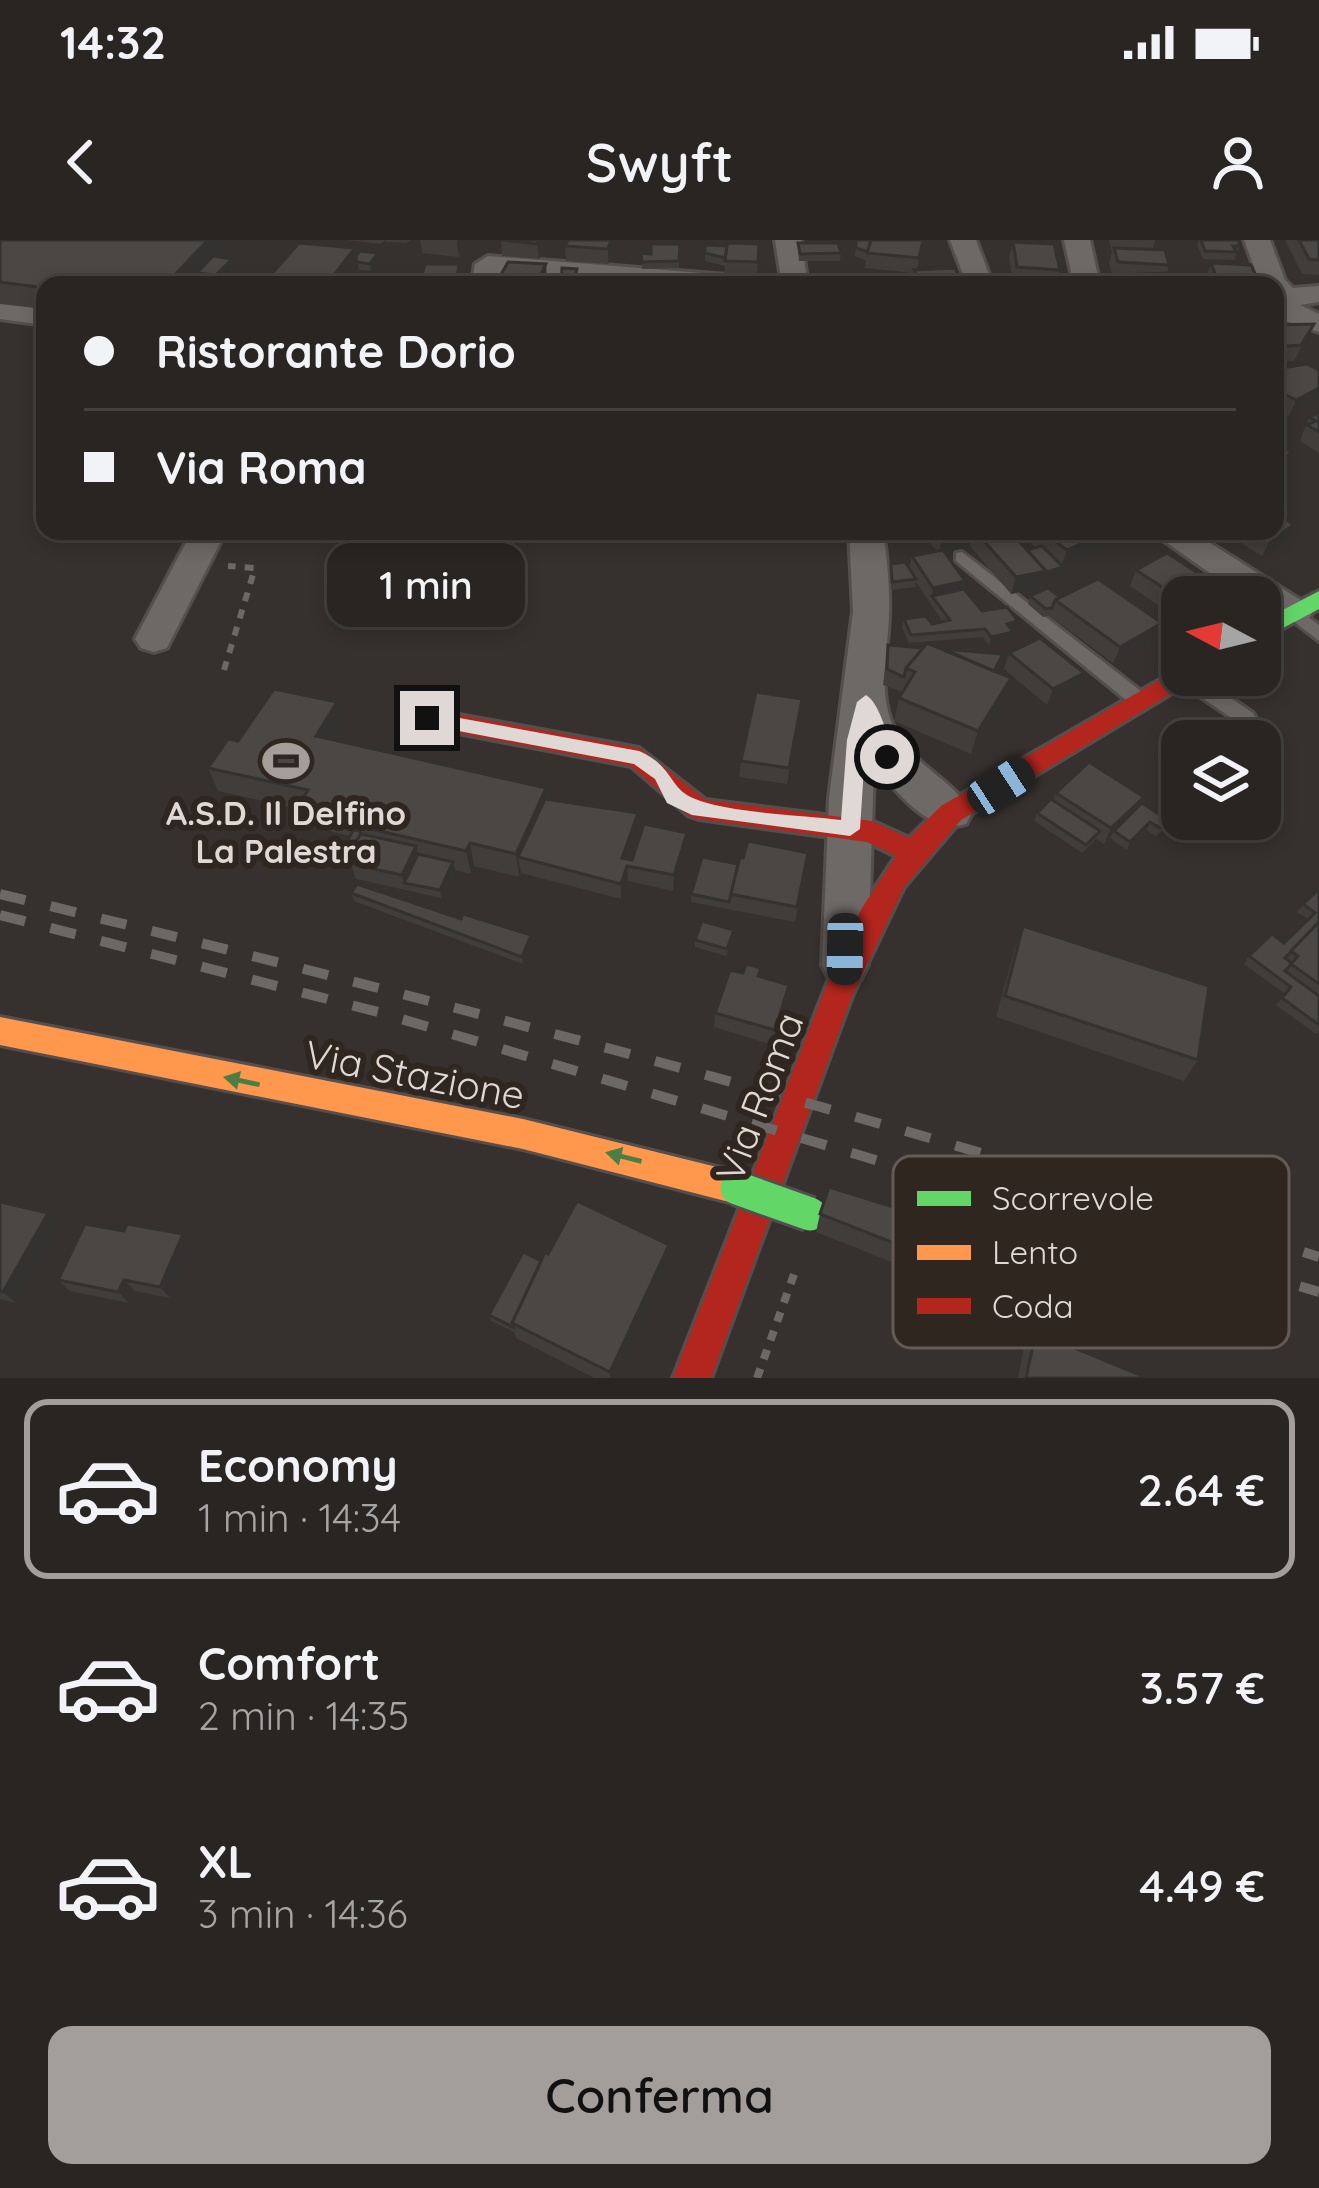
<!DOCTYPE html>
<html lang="it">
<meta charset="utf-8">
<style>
:root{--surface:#282522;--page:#34312f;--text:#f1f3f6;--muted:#a5a5a5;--line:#444240;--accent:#a49e9a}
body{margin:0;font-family:Quicksand,sans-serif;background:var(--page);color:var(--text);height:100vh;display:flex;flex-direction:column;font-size:45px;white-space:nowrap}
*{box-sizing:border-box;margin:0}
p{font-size:39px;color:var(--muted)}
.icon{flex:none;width:66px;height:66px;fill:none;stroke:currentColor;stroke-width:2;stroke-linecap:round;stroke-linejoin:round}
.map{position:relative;height:1138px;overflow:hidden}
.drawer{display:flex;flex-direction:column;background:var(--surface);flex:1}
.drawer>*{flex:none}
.guide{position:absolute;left:36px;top:36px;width:1248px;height:264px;border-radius:24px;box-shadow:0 6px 18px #0003,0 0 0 3px var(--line);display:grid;align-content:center;height:264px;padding:0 48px;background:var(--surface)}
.needle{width:78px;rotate:277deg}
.buttons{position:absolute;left:1161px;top:336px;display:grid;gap:24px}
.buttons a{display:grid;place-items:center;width:120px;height:120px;border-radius:24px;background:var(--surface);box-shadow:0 6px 18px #0003,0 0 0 3px var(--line);font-size:60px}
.end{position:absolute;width:54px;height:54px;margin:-27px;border:15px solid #dfd8d4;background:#111;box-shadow:0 0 0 6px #111}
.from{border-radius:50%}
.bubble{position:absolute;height:84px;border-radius:24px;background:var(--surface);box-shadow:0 6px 18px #0003,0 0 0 3px var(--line);font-size:39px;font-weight:600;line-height:84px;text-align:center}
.car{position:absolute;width:36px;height:72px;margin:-36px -18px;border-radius:15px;box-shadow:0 0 9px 3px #0007;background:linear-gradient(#222 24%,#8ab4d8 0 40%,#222 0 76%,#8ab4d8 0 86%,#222 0)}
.guide b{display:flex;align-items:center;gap:42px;height:114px;font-size:45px}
.guide b+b{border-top:3px solid var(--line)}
.guide i{width:30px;height:30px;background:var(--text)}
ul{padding:21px 0 0;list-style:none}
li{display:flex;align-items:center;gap:36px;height:180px;margin:0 24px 18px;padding:0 24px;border:6px solid transparent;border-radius:24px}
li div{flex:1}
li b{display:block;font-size:45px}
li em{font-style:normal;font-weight:600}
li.active{border-color:var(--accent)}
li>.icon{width:108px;height:108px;stroke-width:1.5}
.button{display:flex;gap:24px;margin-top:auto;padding:24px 48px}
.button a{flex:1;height:138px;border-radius:24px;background:var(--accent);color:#111;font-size:48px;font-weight:600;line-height:138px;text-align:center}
.status{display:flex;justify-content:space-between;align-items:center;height:84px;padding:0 60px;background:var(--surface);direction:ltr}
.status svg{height:33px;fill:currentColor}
header{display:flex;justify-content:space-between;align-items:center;height:156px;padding:0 48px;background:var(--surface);font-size:54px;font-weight:600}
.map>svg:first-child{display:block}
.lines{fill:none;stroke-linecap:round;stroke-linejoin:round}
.lane-casing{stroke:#544f4d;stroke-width:6}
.street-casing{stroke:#544f4d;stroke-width:6}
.fast-casing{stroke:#544f4d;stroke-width:6}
.slow-casing{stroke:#544f4d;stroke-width:6}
.jam-casing{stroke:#544f4d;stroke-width:6}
.path-far1{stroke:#6c6865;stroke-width:6;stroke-dasharray:9 9;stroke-linecap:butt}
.path{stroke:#6c6865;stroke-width:8;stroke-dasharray:10 10;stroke-linecap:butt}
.lane{fill:#6d6966;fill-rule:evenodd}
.street{fill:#6d6966;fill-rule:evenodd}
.fast{fill:#63d668;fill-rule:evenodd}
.slow{fill:#ff974d;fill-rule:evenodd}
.jam{fill:#b3261e;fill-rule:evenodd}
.rail{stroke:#6c6865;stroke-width:10;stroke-dasharray:26 26;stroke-linecap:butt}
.fast-bridge-casing{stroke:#544f4d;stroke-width:39;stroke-linecap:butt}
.fast-bridge{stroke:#63d668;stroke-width:33}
.wall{fill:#403d3b}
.shaded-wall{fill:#343230}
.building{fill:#4b4745;stroke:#343230;stroke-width:3}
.oneway{fill:#4a7e44}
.route{fill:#dfd8d4}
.labels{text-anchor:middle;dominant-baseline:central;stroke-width:12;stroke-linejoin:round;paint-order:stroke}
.poi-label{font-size:33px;font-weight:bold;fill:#dfd8d4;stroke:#302620}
.near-street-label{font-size:39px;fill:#dfd8d4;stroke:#302620}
.key{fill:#302620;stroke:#655b56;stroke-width:3}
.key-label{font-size:33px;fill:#dfd8d4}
</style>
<div class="status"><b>14:32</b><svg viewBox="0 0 49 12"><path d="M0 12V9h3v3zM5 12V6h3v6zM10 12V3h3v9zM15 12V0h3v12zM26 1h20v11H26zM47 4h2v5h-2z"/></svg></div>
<header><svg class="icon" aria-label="back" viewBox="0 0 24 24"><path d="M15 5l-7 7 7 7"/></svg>Swyft<svg class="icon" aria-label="person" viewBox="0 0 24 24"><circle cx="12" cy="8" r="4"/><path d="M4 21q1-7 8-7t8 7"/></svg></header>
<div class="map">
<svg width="1319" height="1138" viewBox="0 0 1319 1138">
<rect width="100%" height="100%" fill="#36312e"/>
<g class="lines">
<defs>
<g id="lane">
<polygon points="962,312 1146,455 1149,460 1146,465 1132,465 956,321 956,313"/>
<polygon points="1294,367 1319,385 1319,401 1288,377 1285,373 1288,369"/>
<polygon points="1182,429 1182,435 1197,435 1253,473 1256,478 1253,483 1239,483 1176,440 1173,435"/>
</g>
<g id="street">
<polygon points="775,0 801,0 808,45 782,45"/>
<polygon points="950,0 976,0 993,45 967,45"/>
<polygon points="1064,0 1090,0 1100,45 1074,45"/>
<polygon points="1244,0 1270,0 1285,40 1293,48 1319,46 1319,62 1300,65 1319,74 1319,92 1279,79 1275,45 1260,43"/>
<polygon points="488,16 753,37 766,45 652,45 500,33 497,45 471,45 475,24"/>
<polygon points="0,63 45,69 45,85 0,79"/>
<polygon points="192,291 226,291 167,408 154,412 141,408 135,399"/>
<path d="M849 291H883C887 319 890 346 889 374 888 416 876 454 896 492 914 526 955 541 972 573L966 584C930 596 894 550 874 523L868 725 861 739 845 745 829 739 822 725 829 558 853 371Z"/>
<polygon points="1150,291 1191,291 1307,364 1312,373 1307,382 1281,382 1260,368 1260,357 1244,357"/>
</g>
<polygon id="fast" points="1319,351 1319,369 1260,400 1260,382"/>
<polygon id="slow" points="0,777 523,879 737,932 749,936 754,948 749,960 737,964 523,909 0,805"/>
<polygon id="jam" points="1182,427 1182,435 1195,435 1192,441 961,580 904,647 852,756 711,1138 673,1138 838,716 862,668 896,616 867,602 699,579 689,576 631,526 427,487 414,478 418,472 427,469 639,508 706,560 872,581 909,598 941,566"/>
</defs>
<use href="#lane" class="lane-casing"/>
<use href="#street" class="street-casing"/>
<use href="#fast" class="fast-casing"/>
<use href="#slow" class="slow-casing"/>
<use href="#jam" class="jam-casing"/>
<polyline class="path-far1" points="224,430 255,328 228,326"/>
<polyline class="path" points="757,1138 797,1026"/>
<use href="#lane" class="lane"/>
<use href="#street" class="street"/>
<use href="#fast" class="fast"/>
<use href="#slow" class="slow"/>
<use href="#jam" class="jam"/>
<g class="rail">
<path d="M0 654C444 761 884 877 1319 1017"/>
<polyline points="0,675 378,772 1319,1052"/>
</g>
<defs>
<polyline id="fast-bridge" points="737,948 810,974"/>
</defs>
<use href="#fast-bridge" class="fast-bridge-casing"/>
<use href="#fast-bridge" class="fast-bridge"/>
</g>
<g class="wall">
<polygon points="0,0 235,0 219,17 234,26 218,43 200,40 199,39 193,45 45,45 45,69 0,64"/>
<polygon points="346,0 386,0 381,4"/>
<polygon points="386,0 411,0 406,3 387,2"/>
<polygon points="420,0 469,0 459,17 422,13"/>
<polygon points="501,0 547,0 547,2 539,19 502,16"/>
<polygon points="856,0 923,0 917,30 963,45 911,45 913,33 865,28 866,20 855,16"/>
<polygon points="1109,0 1155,0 1153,10 1169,25 1167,33 1176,45 1117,45 1119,38 1113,37 1109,23 1112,12"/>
<polygon points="1199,0 1238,0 1240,6 1234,20 1203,19 1197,5"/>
<polygon points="1285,0 1319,0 1319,35 1302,34"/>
<polygon points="1013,2 1060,30 1056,45 1013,43 1009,17"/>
<polygon points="798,3 841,13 840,21 799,21"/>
<polygon points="680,4 679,28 642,29 641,13 651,14"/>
<polygon points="759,4 757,38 724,36 725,26 705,21 705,5"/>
<polygon points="565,6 613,10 608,24 566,21"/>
<polygon points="355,8 356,16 380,21 371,31 359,30 348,45 262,45"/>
<polygon points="1211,23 1260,45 1208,45 1206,38"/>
<polygon points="498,40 547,40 545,45 498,45"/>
<polygon points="1314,84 1294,121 1275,122 1275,85"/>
<polygon points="1275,129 1319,130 1289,176 1275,168"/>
<polygon points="1319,173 1319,213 1300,201 1309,177"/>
<polygon points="1294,285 1287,302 1262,316 1221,291 1275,291"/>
<polygon points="918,291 1009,291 1027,310 1037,308 1026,300 1029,291 1124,291 1122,299 1062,326 1060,335 1044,340 1042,347 1011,354 970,306 945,312 965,341 963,349 982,371 1015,390 1012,390 1013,392 1011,401 989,406 983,397 909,403 902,387 904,379 932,384 943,382 916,342 915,347 891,350 891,324 909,329 912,316 937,311"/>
<polygon points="1136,330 1213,343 1207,357 1182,357 1182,373 1175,377 1130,346"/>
<polygon points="1030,356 1060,357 1162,383 1155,399 1113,423 1050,376 1043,377 1028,364"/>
<polygon points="888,405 997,433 1004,462 971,514 894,481 899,458 903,452 883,445"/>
<polygon points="1009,413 1084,433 1078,449 1047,465 1004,429"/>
<polygon points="802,459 787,544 739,537 741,521"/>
<polygon points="344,486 335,501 546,548 548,559 638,573 639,589 628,619 632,620 687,593 686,608 673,651 628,641 621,659 521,633 519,637 474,626 471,634 455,630 441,658 356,639 351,624 354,617 347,616 344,608 350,596 308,586 303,570 218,551 208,528 238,501"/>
<polygon points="1056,553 1140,565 1168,580 1164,589 1156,596 1146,590 1127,610 1110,598 1104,604 1096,599 1082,613 1034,581 1037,573 1053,561"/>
<polygon points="738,624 806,628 795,682 691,662 691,654"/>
<polygon points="1319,649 1319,791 1316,794 1276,765 1285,754 1244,724 1249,716 1284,703 1308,679 1297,672"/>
<polygon points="351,653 531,695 532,703 523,724 354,661"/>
<polygon points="1023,686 1198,820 1184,841 996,777 1015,708"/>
<polygon points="733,698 726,716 695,707 695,700"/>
<polygon points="761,728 760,737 789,745 787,760 773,805 714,787 715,773 743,733"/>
<polygon points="0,962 48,973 60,985 16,1063 0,1059"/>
<polygon points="820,974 990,1041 980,1057 816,992"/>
<polygon points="669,1005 669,1022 615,1138 594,1138 516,1098 514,1092 491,1081 489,1075 548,1014"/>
<polygon points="193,1006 170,1058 135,1051 129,1063 70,1051 58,1040"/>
<polygon points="1036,1092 1147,1138 1018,1138 1024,1107"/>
</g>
<g class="shaded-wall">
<polygon points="208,0 235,0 204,33 197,33 199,39 193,45 165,45"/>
<polygon points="458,0 469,0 459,17 457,2"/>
<polygon points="539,0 547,0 547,2 539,19 537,4"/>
<polygon points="611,0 613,0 613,10 608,24 608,9"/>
<polygon points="355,8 359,30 348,45 326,45"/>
<polygon points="378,13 380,21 371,31 370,24"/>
<polygon points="232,19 234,26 218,43 216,35"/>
<polygon points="546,24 547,40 545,45 537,45"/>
<polygon points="1319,148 1319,160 1289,176 1296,160"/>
<polygon points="1292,212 1285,228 1275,236 1275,226"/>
<polygon points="1294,285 1287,302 1262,316 1270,300"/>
<polygon points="968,291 973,291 970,306 939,314 942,297"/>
<polygon points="1109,291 1124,291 1122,299 1061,327 1067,310"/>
<polygon points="1063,327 1060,335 1044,340 1042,347 1011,354 1016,337"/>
<polygon points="965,341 961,357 932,356 933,348"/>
<polygon points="1213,343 1207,357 1188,357"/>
<polygon points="1162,383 1155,399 1113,423 1120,407"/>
<polygon points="1013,392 1011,401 989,406 991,397"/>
<polygon points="1084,433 1078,449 1047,465 1053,449"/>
<polygon points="1011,438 1004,462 971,514 978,491"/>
<polygon points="337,462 344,486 323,520 316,496"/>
<polygon points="546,548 549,572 518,617 521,633 519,637 516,614"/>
<polygon points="1144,557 1136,573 1114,591 1110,598 1104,604 1111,588"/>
<polygon points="638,573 639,589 622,634 622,618"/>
<polygon points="1150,582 1146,590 1127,610 1130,602"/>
<polygon points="687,593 686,608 673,651 674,635"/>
<polygon points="470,603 474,626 471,634 466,611"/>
<polygon points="416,606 420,622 404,643 402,635"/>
<polygon points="453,622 455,630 441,658 440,650"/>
<polygon points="627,626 628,641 621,659 621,644"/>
<polygon points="531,695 532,703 523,724 522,717"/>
<polygon points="789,745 787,760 773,805 775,790"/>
<polygon points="48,973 60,985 16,1063 3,1052"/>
<polygon points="183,994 193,1006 170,1058 160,1047"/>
<polygon points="669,1005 669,1022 615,1138 610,1138 610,1132"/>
<polygon points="124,1040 135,1051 129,1063 118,1052"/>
</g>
<g class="building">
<polygon points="0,0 208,0 165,45 45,45 45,48 0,42"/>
<polygon points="501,0 539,0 537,4"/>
<polygon points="568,0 611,0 608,9 565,6"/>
<polygon points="856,0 871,0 868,12 856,8"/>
<polygon points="871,0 923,0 919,18 867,13"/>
<polygon points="1201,0 1238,0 1240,6 1233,6 1236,12 1205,11"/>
<polygon points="1299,0 1319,0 1319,20 1309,19"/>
<polygon points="1013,2 1054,4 1060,30 1017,27"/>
<polygon points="299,3 355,8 326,45 262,45"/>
<polygon points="727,3 759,4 758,22 725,21"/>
<polygon points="798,3 838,3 841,13 800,14"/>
<polygon points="651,4 680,4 679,21 642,22 641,13 651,14"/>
<polygon points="705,5 727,6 725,18 705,13"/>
<polygon points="1114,8 1165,10 1169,25 1118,22"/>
<polygon points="360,11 378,13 370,24 357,22 356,16"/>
<polygon points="213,16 232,19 216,35 197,33"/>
<polygon points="508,22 546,24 537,43 498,40"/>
<polygon points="1211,23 1251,25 1260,45 1219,45"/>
<polygon points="425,24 459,24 456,45 419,45"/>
<polygon points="562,28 577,29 575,37 601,36 601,45 561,45"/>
<polygon points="955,28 963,45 921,45 914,30"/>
<polygon points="862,32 894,32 898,45 865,45"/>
<polygon points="1168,33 1176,45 1126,45 1120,35"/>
<polygon points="728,39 754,40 754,45 727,45"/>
<polygon points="653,41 689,44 689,45 653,45"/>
<polygon points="1314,84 1301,105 1277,107 1275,105 1275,85"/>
<polygon points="1307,124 1319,130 1319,148 1296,160 1275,149 1275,129"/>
<polygon points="1319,173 1319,192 1307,185 1316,181 1309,177"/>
<polygon points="1275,204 1292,212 1275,226"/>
<polygon points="1275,271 1294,285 1270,300 1255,291 1275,291"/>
<polygon points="937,291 968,291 942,297"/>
<polygon points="975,291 1009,291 1047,331 1016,337"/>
<polygon points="1041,291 1109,291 1067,310"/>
<polygon points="1042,306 1063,327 1047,332 1027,310"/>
<polygon points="943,310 965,341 933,348 912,316"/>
<polygon points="1167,313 1213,343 1188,357 1182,357 1182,360 1136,330"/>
<polygon points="905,322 916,339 892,342 891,324"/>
<polygon points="1098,339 1162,383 1120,407 1055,360"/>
<polygon points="1048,348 1060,357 1055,360 1052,368 1046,369 1030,356"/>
<polygon points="964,349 982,371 1007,367 1018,381 1007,384 1013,392 991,397 985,389 911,395 904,379 926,376 932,384 950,380 932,356"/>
<polygon points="1040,398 1084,433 1053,449 1009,413"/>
<polygon points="927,403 1011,438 978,491 899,458 915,432 906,428"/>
<polygon points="888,405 923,408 906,428 904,437 887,429"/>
<polygon points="960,407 990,410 990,413 961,411"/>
<polygon points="943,409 1003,414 994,431"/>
<polygon points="274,449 337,462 316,496 546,548 516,614 470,603 466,611 358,586 363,578 300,563 308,550 208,528 228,499 238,501"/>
<polygon points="756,452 802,459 789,528 741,521"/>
<polygon points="1089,522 1144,557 1111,588 1056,553"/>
<polygon points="545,559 638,573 622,618 632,620 644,584 687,593 674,635 627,626 621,644 518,617"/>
<polygon points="1051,559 1100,591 1086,605 1037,573"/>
<polygon points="1142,563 1168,580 1160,588 1150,582 1130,602 1114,591"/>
<polygon points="353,590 360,591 361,594 355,603 358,611 344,608"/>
<polygon points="361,594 416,606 402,635 351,624 360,607 355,603"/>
<polygon points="748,601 808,613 797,667 730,654 740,617 743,618"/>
<polygon points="418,614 453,622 440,650 404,643"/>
<polygon points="702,617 738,624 729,662 691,654"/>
<polygon points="357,644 461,679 463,674 531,695 522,717 351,653"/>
<polygon points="1319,649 1319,682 1285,718 1292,723 1285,731 1319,756 1319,785 1282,758 1291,747 1249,716 1272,694 1284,703 1315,673 1303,664"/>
<polygon points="702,681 734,690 727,709 695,700"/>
<polygon points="1319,682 1319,744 1291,724 1298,716 1291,711"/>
<polygon points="1023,686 1209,746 1198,820 1005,756"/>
<polygon points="746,724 761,728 758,736 789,745 775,790 715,773 730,730 743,733"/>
<polygon points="829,947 999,1000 990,1041 820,974"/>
<polygon points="577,961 669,1005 610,1132 512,1083 545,1012 548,1014"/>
<polygon points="0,962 48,973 3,1052 0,1051"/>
<polygon points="85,984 124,991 127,984 183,994 160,1047 124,1040 118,1052 58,1040"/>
<polygon points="523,1012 541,1021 512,1083 513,1087 489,1075"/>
<polygon points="1036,1092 1147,1138 1026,1138"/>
</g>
<defs><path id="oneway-solid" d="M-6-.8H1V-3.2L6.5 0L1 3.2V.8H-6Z" transform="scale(3)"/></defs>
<g class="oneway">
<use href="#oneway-solid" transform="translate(242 841) rotate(-168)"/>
<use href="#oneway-solid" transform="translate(624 917) rotate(-166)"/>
</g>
<path class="route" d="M866 455C882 465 886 499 897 517L894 522H881L866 497 860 589 850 596 692 575 667 563 655 539 634 524 427 485 417 478 427 472 639 511C671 525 669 544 687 555 717 573 804 575 841 580L847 500 857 462Z"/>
<defs>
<symbol id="stadium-bare" viewBox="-9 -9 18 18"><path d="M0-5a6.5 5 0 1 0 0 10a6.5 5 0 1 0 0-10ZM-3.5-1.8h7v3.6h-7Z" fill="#a49e9a" stroke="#302620" stroke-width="2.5" paint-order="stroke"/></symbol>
</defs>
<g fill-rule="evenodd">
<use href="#stadium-bare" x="253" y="488" width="66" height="66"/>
</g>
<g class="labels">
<g class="poi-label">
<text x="286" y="572">A.S.D. Il Delfino<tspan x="286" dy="38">La Palestra</tspan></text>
</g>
<g class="near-street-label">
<text transform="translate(415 834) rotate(11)">Via Stazione</text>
<text transform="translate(759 857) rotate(-69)">Via Roma</text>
</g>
</g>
<rect x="893" y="916" width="396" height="192" rx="18" class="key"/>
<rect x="917" y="951" width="54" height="15" fill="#63d668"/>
<rect x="917" y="1005" width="54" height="15" fill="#ff974d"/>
<rect x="917" y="1058" width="54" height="16" fill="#b3261e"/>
<g class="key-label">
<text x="992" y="970">Scorrevole</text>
<text x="992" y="1024">Lento</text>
<text x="992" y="1078">Coda</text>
</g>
</svg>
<div class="buttons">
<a><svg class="needle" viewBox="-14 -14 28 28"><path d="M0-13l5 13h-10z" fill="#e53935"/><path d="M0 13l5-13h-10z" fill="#a5a5a5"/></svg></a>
<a><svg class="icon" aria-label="layers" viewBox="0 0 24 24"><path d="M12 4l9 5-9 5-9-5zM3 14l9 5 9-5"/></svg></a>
</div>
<i class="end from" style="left:887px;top:517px"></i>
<i class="end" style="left:427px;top:478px"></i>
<div class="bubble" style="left:327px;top:303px;width:198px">1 min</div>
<i class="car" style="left:1001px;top:546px;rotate:57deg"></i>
<i class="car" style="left:845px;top:709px;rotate:181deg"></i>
<div class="guide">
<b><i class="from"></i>Ristorante Dorio</b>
<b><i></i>Via Roma</b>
</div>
</div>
<section class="drawer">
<ul>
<li class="active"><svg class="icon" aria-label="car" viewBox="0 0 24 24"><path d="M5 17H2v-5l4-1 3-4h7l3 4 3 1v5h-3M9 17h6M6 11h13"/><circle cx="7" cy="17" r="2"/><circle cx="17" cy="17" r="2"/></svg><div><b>Economy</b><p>1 min · 14:34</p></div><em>2.64 €</em></li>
<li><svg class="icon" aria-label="car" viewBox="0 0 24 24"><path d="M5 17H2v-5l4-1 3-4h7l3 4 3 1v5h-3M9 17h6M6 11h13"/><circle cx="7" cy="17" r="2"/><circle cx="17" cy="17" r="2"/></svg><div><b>Comfort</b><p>2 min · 14:35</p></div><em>3.57 €</em></li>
<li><svg class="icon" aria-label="car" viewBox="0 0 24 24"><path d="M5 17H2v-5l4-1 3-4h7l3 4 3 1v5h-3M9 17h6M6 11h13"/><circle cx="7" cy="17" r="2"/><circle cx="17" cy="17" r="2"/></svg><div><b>XL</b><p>3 min · 14:36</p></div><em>4.49 €</em></li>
</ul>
<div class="button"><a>Conferma</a></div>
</section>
